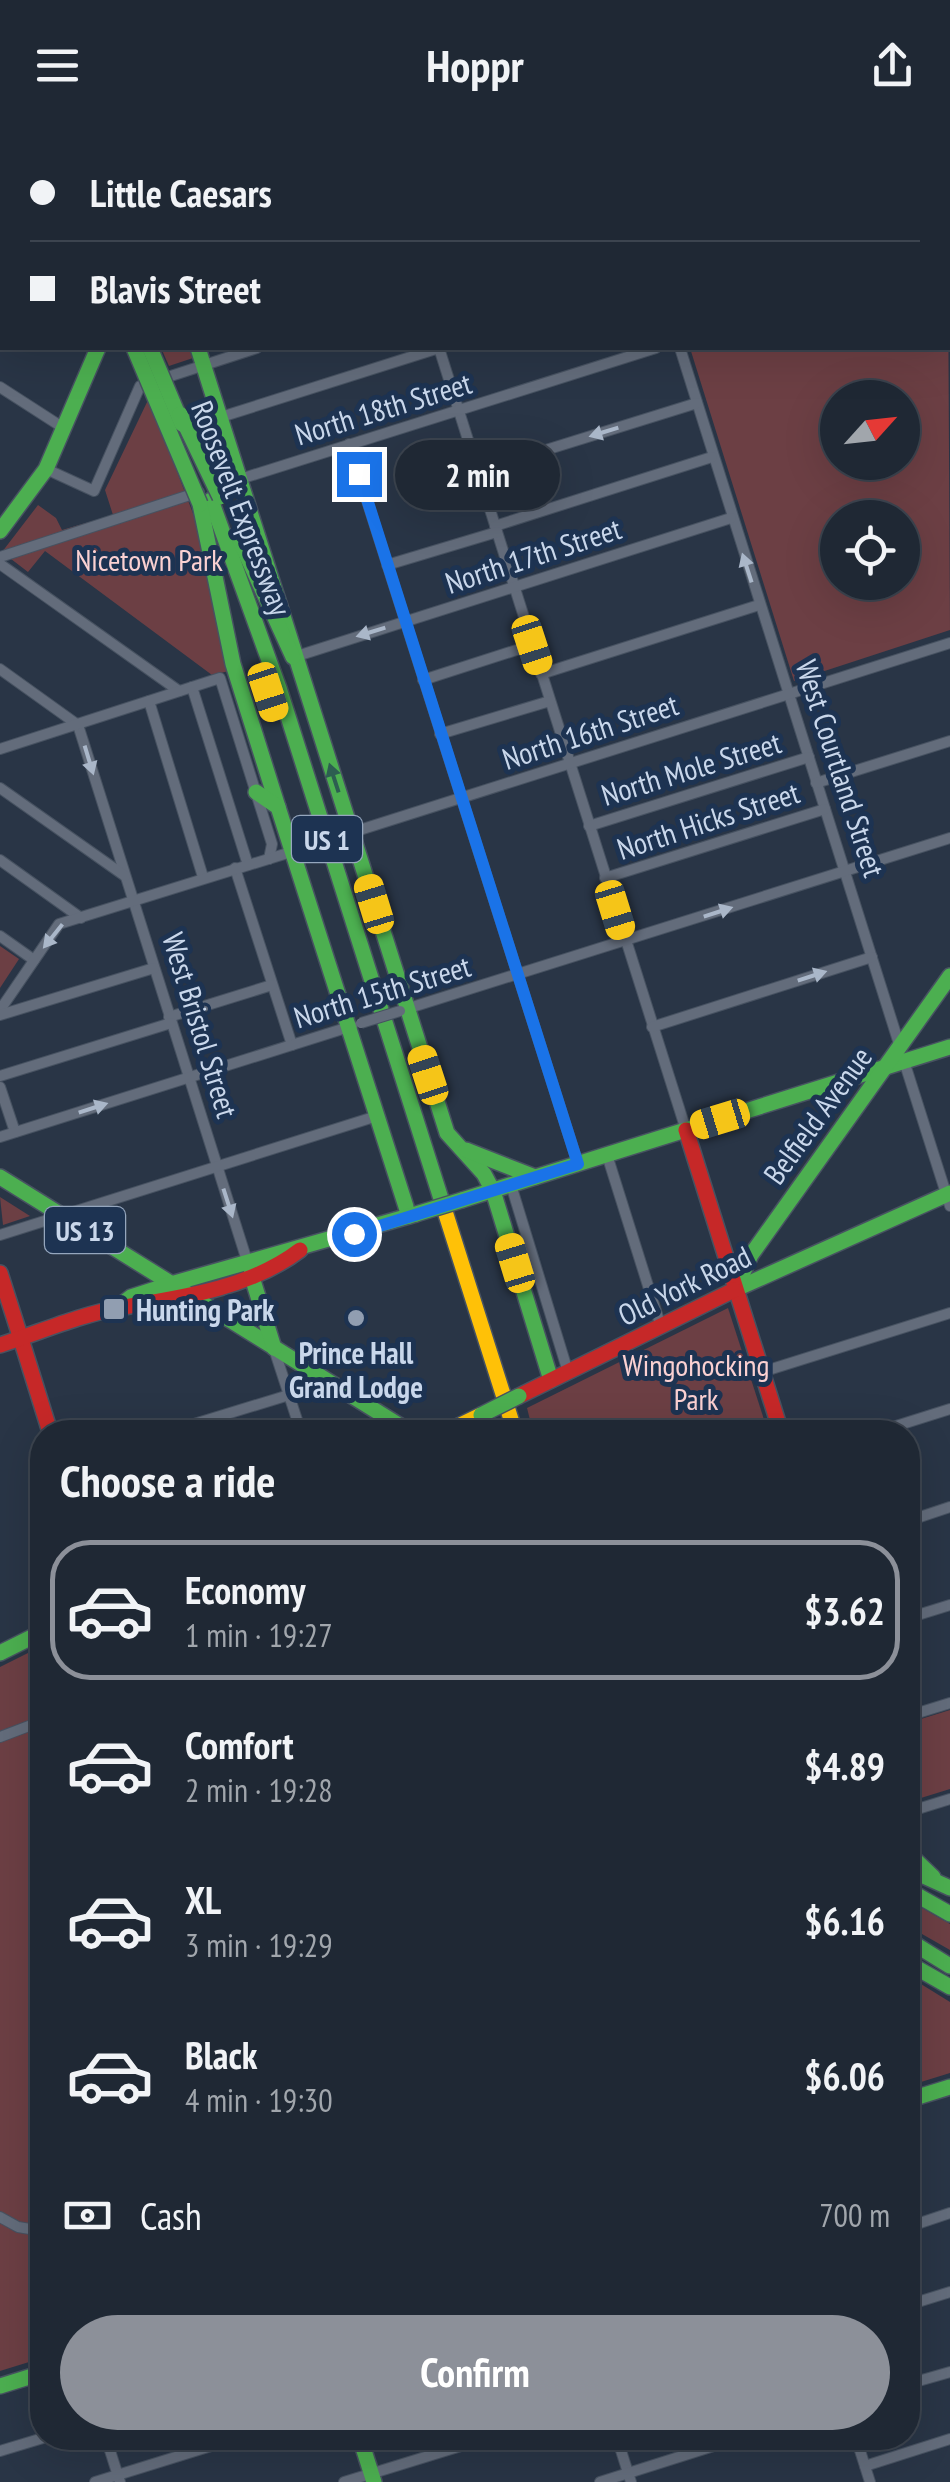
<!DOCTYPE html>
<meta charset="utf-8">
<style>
:root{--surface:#1f2834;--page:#2c3440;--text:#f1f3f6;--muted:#a1a6ac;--line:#3c444f;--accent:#8c9099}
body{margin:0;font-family:"PT Sans Narrow",sans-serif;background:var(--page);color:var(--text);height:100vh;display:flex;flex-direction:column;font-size:38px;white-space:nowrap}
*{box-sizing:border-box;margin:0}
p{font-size:32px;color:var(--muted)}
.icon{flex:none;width:55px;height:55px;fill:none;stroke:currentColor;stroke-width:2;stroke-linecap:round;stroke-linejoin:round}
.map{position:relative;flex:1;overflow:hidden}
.sheet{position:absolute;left:30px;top:1290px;width:890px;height:1030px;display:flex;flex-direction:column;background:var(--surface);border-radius:40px;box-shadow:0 10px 40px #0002,0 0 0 2px var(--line)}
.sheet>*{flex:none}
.guide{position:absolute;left:0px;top:0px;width:950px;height:220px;box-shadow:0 10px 40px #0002,0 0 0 2px var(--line);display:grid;align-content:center;height:220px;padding:0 30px;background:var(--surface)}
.needle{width:65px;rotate:63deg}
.fabs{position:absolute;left:820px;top:250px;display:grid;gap:20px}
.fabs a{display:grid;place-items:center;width:100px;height:100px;border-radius:50%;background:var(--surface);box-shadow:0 10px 40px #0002,0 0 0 2px var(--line);font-size:50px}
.end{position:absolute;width:45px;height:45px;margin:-22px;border:12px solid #1a73e8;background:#fff;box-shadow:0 0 0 5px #fff}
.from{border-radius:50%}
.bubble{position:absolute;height:70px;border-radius:35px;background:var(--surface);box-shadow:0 10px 40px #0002,0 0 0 2px var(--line);font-size:32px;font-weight:600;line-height:70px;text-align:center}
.car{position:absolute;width:30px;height:60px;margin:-30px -15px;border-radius:12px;box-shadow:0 0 8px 2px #0007;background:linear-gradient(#f5c518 24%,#345 0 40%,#f5c518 0 76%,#345 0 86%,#f5c518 0)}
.guide b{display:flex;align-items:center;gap:35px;height:95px;font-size:38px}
.guide b+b{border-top:2px solid var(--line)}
.guide i{width:25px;height:25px;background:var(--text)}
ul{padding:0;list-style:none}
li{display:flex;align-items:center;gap:30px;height:140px;margin:0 20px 15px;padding:0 10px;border:5px solid transparent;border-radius:40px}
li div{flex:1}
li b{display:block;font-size:38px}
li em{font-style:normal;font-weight:600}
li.on{border-color:var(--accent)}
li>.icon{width:90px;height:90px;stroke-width:1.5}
h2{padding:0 30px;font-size:45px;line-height:120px}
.pay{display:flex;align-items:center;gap:25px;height:110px;padding:0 30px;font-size:38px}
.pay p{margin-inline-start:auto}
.primary-button{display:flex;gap:20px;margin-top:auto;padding:20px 30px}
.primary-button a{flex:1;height:115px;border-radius:60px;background:var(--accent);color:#fff;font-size:40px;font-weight:600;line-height:115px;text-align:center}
header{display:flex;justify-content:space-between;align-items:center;height:130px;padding:0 30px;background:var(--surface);font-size:45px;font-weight:600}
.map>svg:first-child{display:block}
.green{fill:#6c3f44;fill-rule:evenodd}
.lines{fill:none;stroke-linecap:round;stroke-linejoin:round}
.street-casing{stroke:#475261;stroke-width:12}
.fast-casing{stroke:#475261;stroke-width:18}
.slow-casing{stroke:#475261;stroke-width:18}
.jam-casing{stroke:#475261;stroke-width:18}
.street{stroke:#636c7b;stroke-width:10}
.fast{stroke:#4caf50;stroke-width:15}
.slow{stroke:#ffc107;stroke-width:15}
.jam{stroke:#c62828;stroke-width:15}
.rail{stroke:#656f7c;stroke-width:2.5;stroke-dasharray:18 18;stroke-linecap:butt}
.street-bridge-casing{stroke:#475261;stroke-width:12;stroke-linecap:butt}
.fast-bridge-casing{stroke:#475261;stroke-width:18;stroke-linecap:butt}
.street-bridge{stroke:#636c7b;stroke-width:10}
.fast-bridge{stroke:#4caf50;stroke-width:15}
.oneway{fill:#aab7c9}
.oneway2{fill:#2d5e51}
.route{stroke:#1a73e8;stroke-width:12}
.poi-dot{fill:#919eb1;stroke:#1d3352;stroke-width:4}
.labels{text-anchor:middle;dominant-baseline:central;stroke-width:10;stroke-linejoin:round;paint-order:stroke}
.shield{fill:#1d3352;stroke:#95a6bd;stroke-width:2.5}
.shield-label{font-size:28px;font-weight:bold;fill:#c9d7eb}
.street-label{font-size:30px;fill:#c9d7eb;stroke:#1d3352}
.park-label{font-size:30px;fill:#fbd1d2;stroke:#1d3352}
.poi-label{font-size:30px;font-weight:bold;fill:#c9d7eb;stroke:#1d3352;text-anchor:start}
</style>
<header><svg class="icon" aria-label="menu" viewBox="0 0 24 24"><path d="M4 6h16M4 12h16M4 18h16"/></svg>Hoppr<svg class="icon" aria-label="share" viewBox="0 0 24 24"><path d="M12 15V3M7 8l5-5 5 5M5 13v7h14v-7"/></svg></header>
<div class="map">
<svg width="950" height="2352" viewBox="0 0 950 2352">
<rect width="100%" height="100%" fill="#293546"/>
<g class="green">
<path d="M948 136 950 500 794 551 690 218H948ZM838 268H902V332H838ZM838 388H902V452H838Z"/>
<polygon points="161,218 190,218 193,228 169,236"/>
<polygon points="149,268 197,394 229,541 212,545 45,421 28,442 2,422 38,375 56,388 62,400 113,385 105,360"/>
<polygon points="0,816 19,829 0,858"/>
<polygon points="0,1067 30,1086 3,1095"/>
<polygon points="728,1178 768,1302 533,1302 527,1278"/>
<polygon points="42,1516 42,2228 0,2241 0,1537"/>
<polygon points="950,1580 950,1659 908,1672 908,1593"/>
<polygon points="908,1770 950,1794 950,1820 908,1796"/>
<polygon points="908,1846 950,1872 950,1943 908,1956"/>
</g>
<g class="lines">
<defs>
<g id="street">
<polyline points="177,0 181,2"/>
<polyline points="371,0 372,2"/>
<polyline points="611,0 612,2"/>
<polyline points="410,2 418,0"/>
<polyline points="711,2 719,0"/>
<polyline points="948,123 950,125"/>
<polyline points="0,135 2,136"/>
<polyline points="439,218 686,1000"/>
<polyline points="680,218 900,917"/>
<polyline points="0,257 62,297"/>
<polyline points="221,287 439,218"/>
<polyline points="349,314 578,1034"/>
<polyline points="46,339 94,361 140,256 257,218"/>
<polyline points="478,341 697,273"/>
<polyline points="215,357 656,218"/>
<polyline points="495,396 712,327"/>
<polyline points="0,427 199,362"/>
<polyline points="0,434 179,561"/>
<polyline points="387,435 497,402"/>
<polyline points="294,527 731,388"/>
<polyline points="0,539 78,595 249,1137"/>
<polyline points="541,544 759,475"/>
<polyline points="423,550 532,515"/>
<polyline points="192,557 248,735"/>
<polyline points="149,571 203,747"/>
<polyline points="440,604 550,571"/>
<polyline points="0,619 220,548 272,714 269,729"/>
<polyline points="816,653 950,611"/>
<polyline points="0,658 125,746"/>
<polyline points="589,696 809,627"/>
<polyline points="347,704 950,513"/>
<polyline points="0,730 81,788"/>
<polyline points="235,738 292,915"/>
<polyline points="605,748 825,679"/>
<polyline points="0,806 34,830"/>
<polyline points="406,879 950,708"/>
<polyline points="0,880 59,794 307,717"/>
<polyline points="0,885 154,838"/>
<polyline points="169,887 272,855"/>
<polyline points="652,897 872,827"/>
<polyline points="904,931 950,1076"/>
<polyline points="0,946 171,893"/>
<polyline points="0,957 15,1002"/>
<polyline points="0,1007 352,896"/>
<polyline points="607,1025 661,1197"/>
<polyline points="511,1055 568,1242"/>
<polyline points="0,1105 377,986"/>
<polyline points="274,1219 301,1302"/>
<polyline points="762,1242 950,1183"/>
<polyline points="168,1302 289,1265"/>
<polyline points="877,1302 950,1279"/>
<polyline points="908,1391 950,1377"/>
<polyline points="908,1488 950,1475"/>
<polyline points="908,1586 950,1573"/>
<polyline points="0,1607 42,1591"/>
<polyline points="908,1682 950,1669"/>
<polyline points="0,2087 18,2097 42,2101"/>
<polyline points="908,2097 950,2083"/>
<polyline points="908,2175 950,2162"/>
<polyline points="908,2254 950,2242"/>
<polyline points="106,2308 120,2352"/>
<polyline points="617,2308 631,2352"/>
<polyline points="856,2308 870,2352"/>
<polyline points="0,2321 43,2308"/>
<polyline points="865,2336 950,2309"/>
<polyline points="95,2352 237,2308"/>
<polyline points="344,2352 487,2308"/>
<polyline points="600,2352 739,2308"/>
</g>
<g id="fast">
<polyline points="12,0 13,2"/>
<polyline points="202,2 203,0"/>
<polyline points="198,218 447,1003 484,1044 493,1061"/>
<polyline points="211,370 279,558 443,1075"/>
<polyline points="200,374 233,534 278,677"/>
<polyline points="0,401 46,339 98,218"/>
<polyline points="240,411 293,527"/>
<polyline points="256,662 278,677 409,1086"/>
<polyline points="466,1020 535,1047"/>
<polyline points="0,1047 410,1302"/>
<polyline points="493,1061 551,1250"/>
<polyline points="462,1070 950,917"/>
<polyline points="251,1144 274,1218"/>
<polyline points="734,1160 950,1063"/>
<polyline points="735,1160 751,1125 950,846"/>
<polyline points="117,1178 131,1167 171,1154 416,1084"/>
<polyline points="0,1523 42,1502"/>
<polyline points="908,1723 933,1747"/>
<polyline points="908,1739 950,1758"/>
<polyline points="908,1760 950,1784"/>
<polyline points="908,1810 950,1836"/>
<polyline points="908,1833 950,1857"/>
<polyline points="908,1970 950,1957"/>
<polyline points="0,2256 42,2243"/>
<polyline points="360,2308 374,2352"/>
</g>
<g id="slow">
<polyline points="29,0 30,2"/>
<polyline points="443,1075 515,1302"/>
<polyline points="446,1302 481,1285"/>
</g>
<g id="jam">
<polyline points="686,1000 781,1302"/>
<polyline points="0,1143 21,1209"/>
<polyline points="21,1209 50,1302"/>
<path d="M0 1215C38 1203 79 1185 118 1178 179 1168 249 1159 300 1120"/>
<polyline points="519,1266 734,1160"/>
</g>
</defs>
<use href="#street" class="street-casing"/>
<use href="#fast" class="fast-casing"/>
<use href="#slow" class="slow-casing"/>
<use href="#jam" class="jam-casing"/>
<use href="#street" class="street"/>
<use href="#fast" class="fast"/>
<use href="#slow" class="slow"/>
<use href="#jam" class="jam"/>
<g class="rail">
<polyline points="812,0 817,2"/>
<polyline points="885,0 889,2"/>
<polyline points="948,35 950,37"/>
<polyline points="948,71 950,72"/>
</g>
<defs>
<g id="street-bridge">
<polyline points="307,717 346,704"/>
<polyline points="361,893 400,881"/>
</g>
<g id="fast-bridge">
<polyline points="134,218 200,374"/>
<polyline points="150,218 182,294"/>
<polyline points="180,284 220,367"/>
<polyline points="416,1084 462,1070"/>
<polyline points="481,1285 519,1266"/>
</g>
</defs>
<use href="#street-bridge" class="street-bridge-casing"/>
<use href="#fast-bridge" class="fast-bridge-casing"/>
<use href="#street-bridge" class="street-bridge"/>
<use href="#fast-bridge" class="fast-bridge"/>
</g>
<defs><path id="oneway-solid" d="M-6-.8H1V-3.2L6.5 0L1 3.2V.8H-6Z" transform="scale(2.5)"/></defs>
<g class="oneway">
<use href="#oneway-solid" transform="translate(604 302) rotate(163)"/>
<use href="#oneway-solid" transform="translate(747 438) rotate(-108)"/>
<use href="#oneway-solid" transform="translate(371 502) rotate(163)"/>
<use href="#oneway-solid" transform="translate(89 630) rotate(73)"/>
<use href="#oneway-solid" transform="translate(718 782) rotate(-18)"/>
<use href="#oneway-solid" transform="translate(53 806) rotate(129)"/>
<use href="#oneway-solid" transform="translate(812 846) rotate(-18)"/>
<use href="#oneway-solid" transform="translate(93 978) rotate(-18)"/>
<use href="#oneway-solid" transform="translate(228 1073) rotate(72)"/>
</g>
<use class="oneway2" href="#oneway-solid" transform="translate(334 648) rotate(-108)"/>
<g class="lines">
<polyline class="route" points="354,1104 578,1034 359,344"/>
</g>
<g class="poi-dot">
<rect x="102" y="1167" width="24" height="24" rx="5"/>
<circle cx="356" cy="1188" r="10"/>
</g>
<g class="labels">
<g class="shield">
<rect x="292" y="686" width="70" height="46" rx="8"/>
<rect x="45" y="1077" width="80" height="46" rx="8"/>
</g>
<g class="shield-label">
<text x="327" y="709">US 1</text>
<text x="85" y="1100">US 13</text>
</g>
<g class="street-label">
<text transform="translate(383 278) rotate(-17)">North 18th Street</text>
<text transform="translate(242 378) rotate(69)">Roosevelt Expressway</text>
<text transform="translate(533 425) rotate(-18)">North 17th Street</text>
<text transform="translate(590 601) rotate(-18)">North 16th Street</text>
<text transform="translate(691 638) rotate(-17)">North Mole Street</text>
<text transform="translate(841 638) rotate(72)">West Courtland Street</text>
<text transform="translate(708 690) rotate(-18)">North Hicks Street</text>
<text transform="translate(382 861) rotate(-17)">North 15th Street</text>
<text transform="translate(201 895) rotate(73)">West Bristol Street</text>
<text transform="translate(817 985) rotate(-54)">Belfield Avenue</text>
<text transform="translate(684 1155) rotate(-26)">Old York Road</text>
</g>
<g class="park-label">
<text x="149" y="429">Nicetown Park</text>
<text x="696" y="1234">Wingohocking<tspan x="696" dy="34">Park</tspan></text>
</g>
<g class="poi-label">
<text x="136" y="1179">Hunting Park</text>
<text x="356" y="1222" text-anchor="middle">Prince Hall<tspan x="356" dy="34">Grand Lodge</tspan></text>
</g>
</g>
</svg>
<div class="fabs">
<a><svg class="needle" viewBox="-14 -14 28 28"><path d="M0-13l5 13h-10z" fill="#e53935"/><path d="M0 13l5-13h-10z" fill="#a1a6ac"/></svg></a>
<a><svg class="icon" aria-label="locate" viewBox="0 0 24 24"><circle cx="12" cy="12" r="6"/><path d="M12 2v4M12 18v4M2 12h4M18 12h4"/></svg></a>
</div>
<i class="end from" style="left:354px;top:1104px"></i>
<i class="end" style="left:359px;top:344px"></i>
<div class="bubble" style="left:395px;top:310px;width:165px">2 min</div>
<i class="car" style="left:532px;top:515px;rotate:162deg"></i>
<i class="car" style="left:268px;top:562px;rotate:162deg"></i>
<i class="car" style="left:374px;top:774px;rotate:343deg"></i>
<i class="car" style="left:615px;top:780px;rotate:163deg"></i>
<i class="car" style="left:428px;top:945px;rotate:342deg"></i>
<i class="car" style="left:720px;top:989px;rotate:253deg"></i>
<i class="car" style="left:515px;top:1133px;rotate:343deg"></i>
<div class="guide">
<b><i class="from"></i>Little Caesars</b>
<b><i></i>Blavis Street</b>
</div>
<section class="sheet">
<h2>Choose a ride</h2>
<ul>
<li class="on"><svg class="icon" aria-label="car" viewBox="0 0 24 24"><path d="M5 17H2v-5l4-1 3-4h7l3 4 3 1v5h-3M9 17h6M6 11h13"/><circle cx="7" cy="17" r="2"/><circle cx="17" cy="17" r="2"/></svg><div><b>Economy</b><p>1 min · 19:27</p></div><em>$3.62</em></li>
<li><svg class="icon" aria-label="car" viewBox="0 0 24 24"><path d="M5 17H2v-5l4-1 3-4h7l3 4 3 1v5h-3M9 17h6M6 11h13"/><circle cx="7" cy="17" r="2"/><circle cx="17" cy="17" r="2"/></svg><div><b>Comfort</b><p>2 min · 19:28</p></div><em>$4.89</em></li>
<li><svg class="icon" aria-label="car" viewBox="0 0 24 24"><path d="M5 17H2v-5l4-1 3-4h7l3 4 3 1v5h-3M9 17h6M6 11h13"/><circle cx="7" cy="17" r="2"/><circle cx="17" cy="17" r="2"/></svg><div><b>XL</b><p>3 min · 19:29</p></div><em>$6.16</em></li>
<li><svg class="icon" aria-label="car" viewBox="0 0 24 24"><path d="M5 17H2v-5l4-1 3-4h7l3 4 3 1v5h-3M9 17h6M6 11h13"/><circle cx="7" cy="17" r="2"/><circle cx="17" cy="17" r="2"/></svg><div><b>Black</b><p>4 min · 19:30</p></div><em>$6.06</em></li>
</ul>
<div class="pay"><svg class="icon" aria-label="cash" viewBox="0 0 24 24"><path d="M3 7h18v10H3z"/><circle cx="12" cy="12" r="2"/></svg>Cash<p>700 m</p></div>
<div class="primary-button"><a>Confirm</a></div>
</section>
</div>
